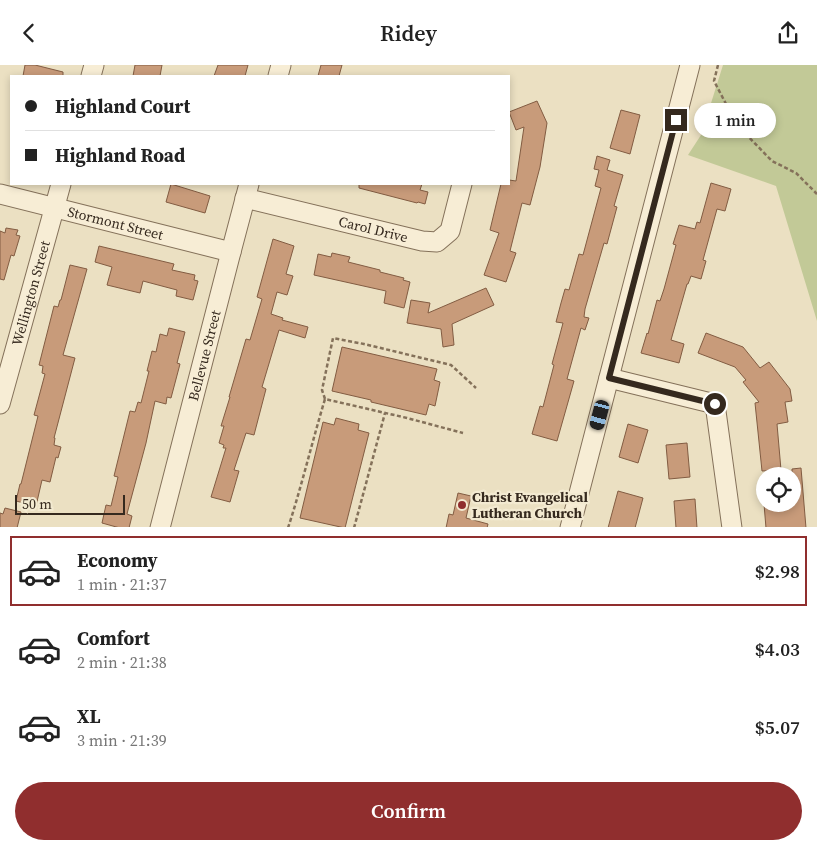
<!DOCTYPE html>
<meta charset="utf-8">
<style>
:root{--surface:#fff;--page:#f2f2f2;--text:#222;--muted:#767676;--line:#e0e0e0;--accent:#902e2e}
body{margin:0;font-family:"Source Serif 4",serif;background:var(--page);color:var(--text);height:100vh;display:flex;flex-direction:column;font-size:19px;white-space:nowrap}
*{box-sizing:border-box;margin:0}
p{font-size:16px;color:var(--muted)}
.icon{flex:none;width:28px;height:28px;fill:none;stroke:currentColor;stroke-width:2;stroke-linecap:round;stroke-linejoin:round}
.map{position:relative;height:462px;overflow:hidden}
.details{display:flex;flex-direction:column;background:var(--surface);flex:1}
.details>*{flex:none}
.banner{position:absolute;left:10px;top:10px;width:500px;height:110px;border-radius:0px;box-shadow:0 2px 8px #0003;display:grid;align-content:center;height:110px;padding:0 15px;background:var(--surface)}
.controls{position:absolute;left:756px;top:402px;display:grid;gap:10px}
.controls a{display:grid;place-items:center;width:45px;height:45px;border-radius:50%;background:var(--surface);box-shadow:0 2px 8px #0003;font-size:25px}
.scale{position:absolute;left:15px;bottom:12px;width:110px;box-sizing:border-box;padding-left:5px;border:2px solid #35291e;border-top:0;font-size:14px;line-height:18px;white-space:nowrap;color:#35291e;-webkit-text-stroke:4px #f3ead1;paint-order:stroke}
.end{position:absolute;width:22px;height:22px;margin:-11px;border:6px solid #35291e;background:#fff;box-shadow:0 0 0 2px #fff}
.from{border-radius:50%}
.bubble{position:absolute;height:35px;border-radius:18px;background:var(--surface);box-shadow:0 2px 8px #0003;font-size:16px;font-weight:600;line-height:35px;text-align:center}
.car{position:absolute;width:15px;height:30px;margin:-15px -8px;border-radius:6px;box-shadow:0 0 4px 1px #0007;background:linear-gradient(#222 24%,#8ab4d8 0 40%,#222 0 76%,#8ab4d8 0 86%,#222 0)}
.banner b{display:flex;align-items:center;gap:18px;height:48px;font-size:19px}
.banner b+b{border-top:1px solid var(--line)}
.banner i{width:12px;height:12px;background:var(--text)}
ul{padding:9px 0 0;list-style:none}
li{display:flex;align-items:center;gap:15px;height:70px;margin:0 10px 8px;padding:0 5px;border:2px solid transparent;border-radius:0px}
li div{flex:1}
li b{display:block;font-size:19px}
li em{font-style:normal;font-weight:600}
li.selected{border-color:var(--accent)}
li>.icon{width:45px;height:45px;stroke-width:1.5}
.button{display:flex;gap:10px;margin-top:auto;padding:10px 15px}
.button a{flex:1;height:58px;border-radius:30px;background:var(--accent);color:#fff;font-size:20px;font-weight:600;line-height:58px;text-align:center}
header{display:flex;justify-content:space-between;align-items:center;height:65px;padding:0 15px;background:var(--surface);font-size:22px;font-weight:600}
.map>svg:first-child{display:block}
.green{fill:#c2c997}
.building{fill:#c89b7a;stroke:#825c42}
.lines{fill:none;stroke-linecap:round;stroke-linejoin:round}
.minor-casing{stroke:#84715a;stroke-width:21}
.path{stroke:#84715a;stroke-width:2.5;stroke-dasharray:4 2.5;stroke-linecap:butt}
.minor{stroke:#f7edd5;stroke-width:19}
.route{stroke:#35291e;stroke-width:6}
.poi-dot{fill:#902e2e;stroke:#f3ead1;stroke-width:2}
.labels{text-anchor:middle;dominant-baseline:central;stroke-width:4.5;stroke-linejoin:round;paint-order:stroke}
.street-label{font-size:14px;fill:#35291e;stroke:#f3ead1}
.poi-label{font-size:14px;font-weight:bold;fill:#35291e;stroke:#f3ead1;text-anchor:start}
</style>
<header><svg class="icon" aria-label="back" viewBox="0 0 24 24"><path d="M15 5l-7 7 7 7"/></svg>Ridey<svg class="icon" aria-label="share" viewBox="0 0 24 24"><path d="M12 15V3M7 8l5-5 5 5M5 13v7h14v-7"/></svg></header>
<div class="map">
<svg width="817" height="463" viewBox="0 0 817 463">
<rect width="100%" height="100%" fill="#ebe0c2"/>
<polygon class="green" points="723,0 817,0 817,256 776,121 688,90 701,70"/>
<g class="building">
<polygon points="25,0 35,0 63,7 63,11 23,11"/>
<polygon points="135,0 162,0 160,11 133,11"/>
<polygon points="218,0 248,0 245,11 214,11"/>
<polygon points="321,0 342,0 339,11 318,11"/>
<polygon points="537,36 547,58 540,102 530,140 522,138 510,186 516,188 506,217 484,210 499,168 490,165 501,119 509,119 509,115 516,116 524,62 516,65 509,47"/>
<polygon points="621,45 640,50 630,89 610,83"/>
<polygon points="597,91 610,95 607,105 623,110 614,141 617,142 607,179 604,178 585,244 584,252 589,253 585,265 581,263 567,314 574,316 557,376 532,369 540,341 543,342 554,300 552,299 563,258 556,257 561,238 565,224 569,225 579,189 583,190 601,123 595,121 599,105 594,104"/>
<polygon points="711,118 731,124 725,146 717,144 703,195 706,196 701,214 691,211 688,219 687,219 671,275 684,279 679,298 641,288 647,268 648,269 657,235 660,236 664,224 676,180 673,179 679,160 695,164 697,157 700,158"/>
<polygon points="171,119 210,131 205,148 166,137"/>
<polygon points="359,119 422,119 420,125 428,127 425,139 418,137 417,138 359,123"/>
<polygon points="6,163 18,165 16,170 20,171 14,191 11,190 4,215 0,214 0,166 5,168"/>
<polygon points="273,174 294,181 286,209 293,211 287,230 277,227 271,249 283,253 282,255 308,262 305,273 279,265 262,322 266,324 254,370 246,368 234,405 239,406 230,437 211,432 226,383 223,383 224,380 219,378 224,361 221,361 230,332 229,332 246,274 250,275 262,234 257,232"/>
<polygon points="99,181 174,199 172,205 195,210 194,215 198,216 193,235 176,231 177,225 143,216 140,228 107,220 112,202 95,197"/>
<polygon points="332,188 350,192 348,197 380,205 380,207 404,213 403,215 410,217 404,243 384,238 386,226 314,210 318,189 331,192"/>
<polygon points="70,200 87,204 63,290 75,293 54,373 55,373 54,380 61,382 58,393 56,392 50,417 42,415 36,441 16,436 20,419 21,419 38,351 34,350 45,309 42,308 43,301 39,300 54,241 58,242 60,235 61,235"/>
<polygon points="486,223 494,240 452,259 454,280 443,282 441,264 407,258 411,235 430,238 428,248"/>
<polygon points="169,263 185,267 177,298 180,299 171,333 167,332 166,339 155,336 146,378 128,445 127,449 132,451 129,463 120,463 102,458 106,440 111,441 118,412 114,411 130,346 135,347 138,337 141,338 149,306 147,306 152,286 156,287 160,269 167,271"/>
<polygon points="706,268 743,282 760,303 769,297 790,324 792,336 785,337 788,357 777,359 781,405 762,406 755,338 759,337 743,317 746,315 735,302 698,288"/>
<polygon points="342,282 437,304 434,315 440,317 435,341 429,339 426,350 371,337 371,335 332,326"/>
<polygon points="336,353 359,359 358,365 369,368 345,463 300,453 323,357 334,360"/>
<polygon points="628,359 648,365 638,398 619,392"/>
<polygon points="687,378 690,412 669,414 666,380"/>
<polygon points="801,403 806,463 766,463 764,439 792,439 792,404"/>
<polygon points="618,426 643,433 635,463 608,463"/>
<polygon points="458,428 471,431 466,453 488,459 487,463 446,463 449,449 453,450"/>
<polygon points="695,434 697,463 676,463 674,436"/>
<polygon points="5,443 21,447 17,463 0,463 0,448 3,449"/>
</g>
<g class="lines">
<defs>
<g id="minor">
<polyline points="91,11 94,0"/>
<polyline points="278,11 281,0"/>
<path id="s1" d="M0 129 231 187"/>
<path id="s2" d="M245 133 422 176 437 177 450 166 462 119"/>
<polyline points="609,313 715,339 732,463"/>
<path id="s3" d="M0 339 61 119"/>
<path id="s4" d="M160 463 231 187 249 119"/>
<polyline points="570,463 690,0"/>
</g>
</defs>
<use href="#minor" class="minor-casing"/>
<g class="path">
<polyline points="718,0 714,16 737,60 772,96 796,108 817,129"/>
<polyline points="325,334 322,325 333,273 364,279 451,300 476,323"/>
<path d="M288 463C302 420 312 377 325 334L407 353 463 368"/>
<polyline points="354,463 385,348"/>
</g>
<use href="#minor" class="minor"/>
</g>
<g class="lines">
<polyline class="route" points="676,55 609,313 715,339"/>
</g>
<circle class="poi-dot" cx="462" cy="440" r="5"/>
<g class="labels">
<g class="street-label">
<text stroke="none"><textPath href="#s1" startOffset="119">Stormont Street</textPath></text>
<text stroke="none"><textPath href="#s2" startOffset="132">Carol Drive</textPath></text>
<text stroke="none"><textPath href="#s3" startOffset="115">Wellington Street</textPath></text>
<text stroke="none"><textPath href="#s4" startOffset="178">Bellevue Street</textPath></text>
</g>
<g class="poi-label">
<text x="472" y="432">Christ Evangelical<tspan x="472" dy="16">Lutheran Church</tspan></text>
</g>
</g>
</svg>
<div class="controls">
<a><svg class="icon" aria-label="locate" viewBox="0 0 24 24"><circle cx="12" cy="12" r="6"/><path d="M12 2v4M12 18v4M2 12h4M18 12h4"/></svg></a>
</div>
<div class="scale">50 m</div>
<i class="end from" style="left:715px;top:339px"></i>
<i class="end" style="left:676px;top:55px"></i>
<div class="bubble" style="left:694px;top:38px;width:82px">1 min</div>
<i class="car" style="left:600px;top:350px;rotate:195deg"></i>
<div class="banner">
<b><i class="from"></i>Highland Court</b>
<b><i></i>Highland Road</b>
</div>
</div>
<section class="details">
<ul>
<li class="selected"><svg class="icon" aria-label="car" viewBox="0 0 24 24"><path d="M5 17H2v-5l4-1 3-4h7l3 4 3 1v5h-3M9 17h6M6 11h13"/><circle cx="7" cy="17" r="2"/><circle cx="17" cy="17" r="2"/></svg><div><b>Economy</b><p>1 min · 21:37</p></div><em>$2.98</em></li>
<li><svg class="icon" aria-label="car" viewBox="0 0 24 24"><path d="M5 17H2v-5l4-1 3-4h7l3 4 3 1v5h-3M9 17h6M6 11h13"/><circle cx="7" cy="17" r="2"/><circle cx="17" cy="17" r="2"/></svg><div><b>Comfort</b><p>2 min · 21:38</p></div><em>$4.03</em></li>
<li><svg class="icon" aria-label="car" viewBox="0 0 24 24"><path d="M5 17H2v-5l4-1 3-4h7l3 4 3 1v5h-3M9 17h6M6 11h13"/><circle cx="7" cy="17" r="2"/><circle cx="17" cy="17" r="2"/></svg><div><b>XL</b><p>3 min · 21:39</p></div><em>$5.07</em></li>
</ul>
<div class="button"><a>Confirm</a></div>
</section>
